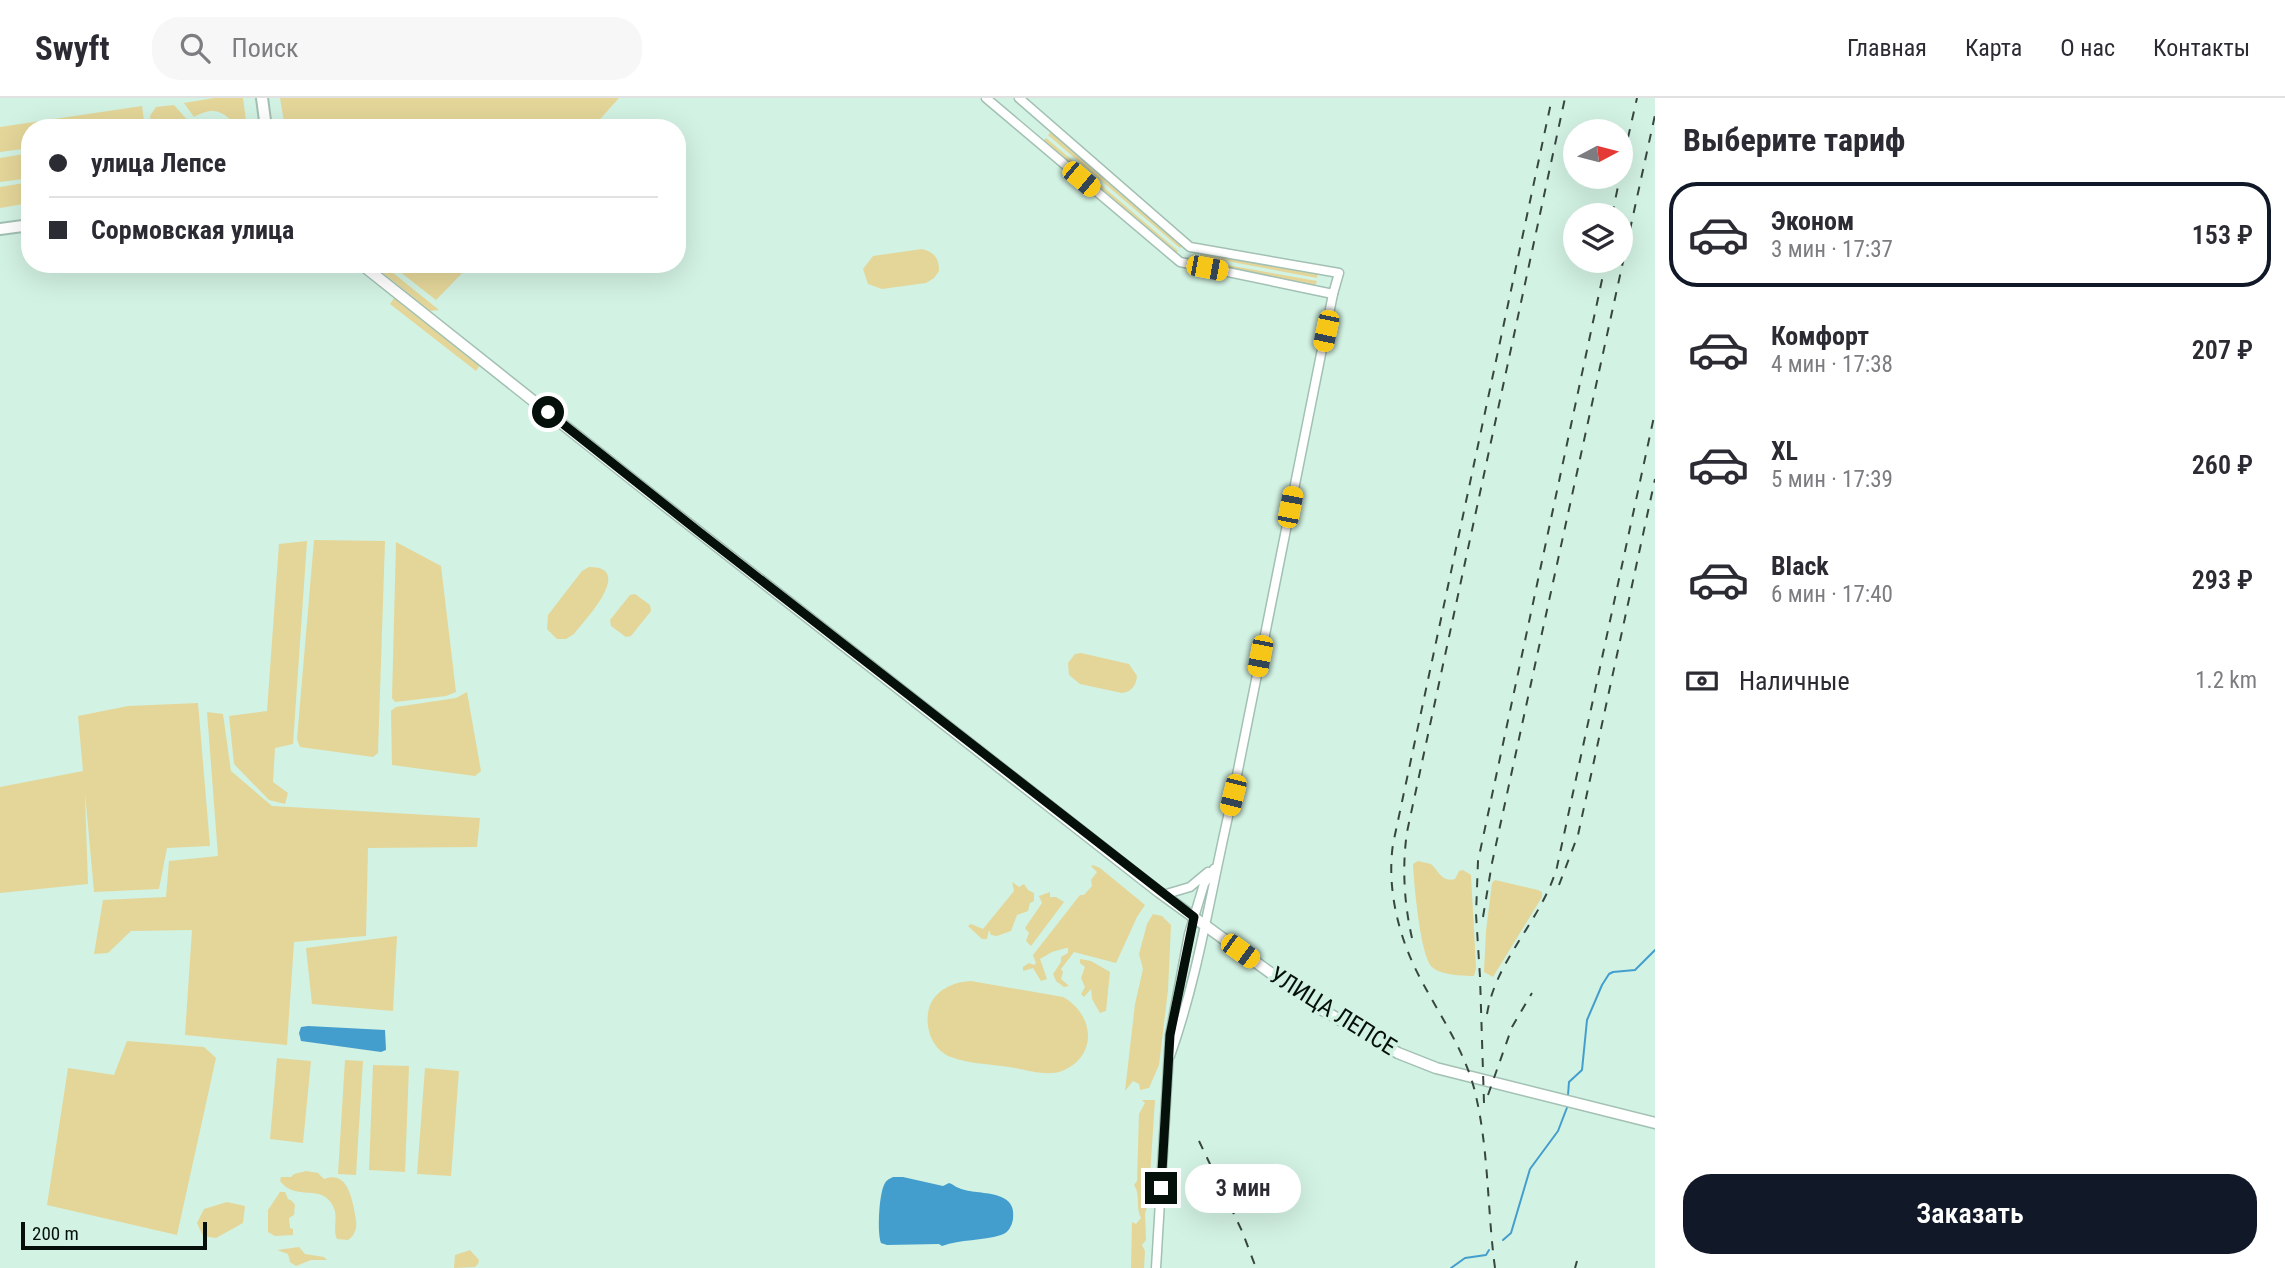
<!DOCTYPE html>
<html lang="ru">
<meta charset="utf-8">
<style>
:root{--surface:#fff;--page:#f7f7f7;--text:#2b2b33;--muted:#7c7c81;--line:#e1e1e2;--accent:#111827}
body{margin:0;font-family:"Roboto Condensed",sans-serif;background:var(--page);color:var(--text);height:100vh;display:flex;flex-direction:column;font-size:26px;white-space:nowrap}
*{box-sizing:border-box;margin:0}
p{font-size:23px;color:var(--muted)}
.icon{flex:none;width:38px;height:38px;fill:none;stroke:currentColor;stroke-width:2;stroke-linecap:round;stroke-linejoin:round}
.map{position:relative;flex:1;overflow:hidden}
.panel{display:flex;flex-direction:column;background:var(--surface);width:630px}
.panel>*{flex:none}
.hud{position:absolute;left:21px;top:21px;width:665px;height:154px;border-radius:28px;box-shadow:0 7px 28px #0002;display:grid;align-content:center;height:154px;padding:0 28px;background:var(--surface)}
.needle{width:46px;rotate:83deg}
.controls{position:absolute;left:1563px;top:21px;display:grid;gap:14px}
.controls a{display:grid;place-items:center;width:70px;height:70px;border-radius:50%;background:var(--surface);box-shadow:0 7px 28px #0002;font-size:35px}
.scale{position:absolute;left:21px;bottom:18px;width:186px;box-sizing:border-box;padding-left:7px;border:4px solid #05100b;border-top:0;font-size:19px;line-height:24px;white-space:nowrap;color:#05100b;-webkit-text-stroke:5px #d2f2e3;paint-order:stroke}
.end{position:absolute;width:32px;height:32px;margin:-16px;border:9px solid #05100b;background:#fff;box-shadow:0 0 0 4px #fff}
.from{border-radius:50%}
.bubble{position:absolute;height:49px;border-radius:24px;background:var(--surface);box-shadow:0 7px 28px #0002;font-size:23px;font-weight:600;line-height:49px;text-align:center}
.car{position:absolute;width:21px;height:42px;margin:-21px -10px;border-radius:9px;box-shadow:0 0 5px 2px #0007;background:linear-gradient(#f5c518 24%,#345 0 40%,#f5c518 0 76%,#345 0 86%,#f5c518 0)}
.hud b{display:flex;align-items:center;gap:24px;height:66px;font-size:26px}
.hud b+b{border-top:2px solid var(--line)}
.hud i{width:18px;height:18px;background:var(--text)}
ul{padding:0;list-style:none}
li{display:flex;align-items:center;gap:21px;height:105px;margin:0 14px 10px;padding:0 14px;border:4px solid transparent;border-radius:28px}
li div{flex:1}
li b{display:block;font-size:26px}
li em{font-style:normal;font-weight:600}
li.active{border-color:var(--accent)}
li>.icon{width:63px;height:63px;stroke-width:1.5}
h2{padding:0 28px;font-size:32px;line-height:84px}
.pay{display:flex;align-items:center;gap:18px;height:77px;padding:0 28px;font-size:26px}
.pay p{margin-inline-start:auto}
.cta{display:flex;gap:14px;margin-top:auto;padding:14px 28px}
.cta a{flex:1;height:80px;border-radius:28px;background:var(--accent);color:#fff;font-size:28px;font-weight:600;line-height:80px;text-align:center}
header{display:flex;align-items:center;gap:42px;box-sizing:border-box;height:98px;padding:0 35px;background:var(--surface);border-bottom:2px solid var(--line)}
header strong{font-size:33px}
nav{display:flex;gap:38px;margin-inline-start:auto;font-size:24px}
.search{width:490px;height:63px;background:var(--page);display:flex;align-items:center;gap:18px;box-sizing:border-box;padding:0 24px;border-radius:28px;color:var(--muted);font-size:26px}
main{display:flex;flex:1;min-height:0}
.map>svg:first-child{display:block}
.green{fill:#e4d699}
.water{fill:#449ecd}
.lines{fill:none;stroke-linecap:round;stroke-linejoin:round}
.stream{stroke:#449ecd;stroke-width:2}
.tertiary-casing{stroke:#a2c0b3;stroke-width:11}
.secondary-casing{stroke:#a2c0b3;stroke-width:13}
.trunk-casing{stroke:#a2c0b3;stroke-width:14}
.tertiary{stroke:#fff;stroke-width:8}
.secondary{stroke:#fff;stroke-width:10}
.trunk{stroke:#fff;stroke-width:10}
.rail{stroke:#374740;stroke-width:2;stroke-dasharray:9 9;stroke-linecap:butt}
.route{stroke:#05100b;stroke-width:9}
.labels{text-anchor:middle;dominant-baseline:central;stroke-width:7;stroke-linejoin:round;paint-order:stroke}
.street-label{font-size:24px;fill:#05100b;stroke:#d2f2e3}
</style>
<header>
<strong>Swyft</strong>
<div class="search"><svg class="icon" aria-label="search" viewBox="0 0 24 24"><circle cx="10" cy="10" r="6"/><path d="M15 15l6 6"/></svg>Поиск</div>
<nav><a>Главная</a><a>Карта</a><a>О нас</a><a>Контакты</a></nav>
</header>
<main>
<div class="map">
<svg width="1655" height="1170" viewBox="0 0 1655 1170">
<rect width="100%" height="100%" fill="#d2f2e3"/>
<g class="green">
<path d="M214 0H243L247 30C226 26 224 2 194 19L184 5Z"/>
<polygon points="280,0 619,0 592,30 285,30"/>
<polygon points="174,7 189,24 185,30 152,29 150,18 156,9"/>
<polygon points="142,8 145,30 30,30 30,50 0,54 0,29"/>
<polygon points="1051,34 1183,147 1180,150 1048,37"/>
<polygon points="1046,40 1178,153 1175,156 1042,44"/>
<polygon points="30,55 30,80 0,84 0,60"/>
<polygon points="30,84 30,105 0,110 0,89"/>
<path d="M922 151C934 154 939 160 939 173L934 180 926 185 882 191 868 186 863 171 873 158Z"/>
<polygon points="1201,153 1318,175 1317,180 1200,158"/>
<polygon points="1199,162 1317,183 1315,188 1198,166"/>
<polygon points="372,166 382,166 439,212 430,213"/>
<polygon points="390,166 471,166 436,202"/>
<polygon points="394,200 480,267 476,273 390,206"/>
<polygon points="314,442 385,443 378,655 373,659 300,649 297,641"/>
<polygon points="307,443 293,646 275,650 273,684 288,695 285,706 269,702 234,666 229,618 267,613 279,446"/>
<polygon points="396,444 441,468 456,594 446,598 395,604 392,600"/>
<path d="M589 469C636 469 584 523 574 536L566 541H557L547 531 548 517 582 473Z"/>
<polygon points="635,496 650,507 651,513 631,538 626,539 611,528 610,522 630,497"/>
<path d="M1081 555 1129 566 1137 578C1136 587 1132 594 1122 595L1080 586 1069 577 1068 565 1075 556Z"/>
<polygon points="467,594 481,673 475,678 392,667 391,613 396,609 456,600"/>
<polygon points="198,605 210,748 167,750 159,791 94,794 85,695 88,786 0,795 0,689 83,673 78,618 128,608"/>
<polygon points="207,614 223,616 231,673 272,708 480,720 477,749 368,750 366,838 294,844 287,947 185,937 192,832 131,833 108,855 94,856 103,802 166,799 169,763 218,758"/>
<path d="M1418 763 1431 766C1439 773 1442 785 1455 781L1459 773 1463 772 1471 777 1476 870 1474 878C1463 878 1440 877 1432 869 1420 857 1414 784 1413 766Z"/>
<polygon points="1093,767 1100,770 1145,807 1137,819 1116,865 1074,854 1061,871 1063,874 1061,881 1069,888 1064,889 1056,883 1053,876 1061,864 1061,859 1068,855 1068,850 1066,850 1052,854 1040,861 1047,881 1041,883 1033,870 1023,873 1023,869 1029,865 1034,867 1036,865 1033,857 1080,797 1084,797 1092,788 1091,782 1097,774 1091,768"/>
<polygon points="1495,782 1538,792 1542,794 1542,799 1493,879 1484,874 1486,833 1492,785"/>
<polygon points="1012,784 1019,789 1024,786 1028,792 1034,795 1034,803 1030,805 1028,813 1017,817 1011,833 997,838 991,837 989,832 987,841 982,841 968,828 971,826 983,831 1014,793"/>
<polygon points="1050,794 1050,799 1056,799 1064,804 1031,848 1026,843 1029,835 1025,830 1042,805 1039,798"/>
<polygon points="1153,816 1162,818 1171,827 1168,892 1159,967 1149,990 1140,992 1139,986 1133,983 1125,993 1135,906 1143,871 1139,856 1147,826"/>
<polygon points="397,838 393,913 312,906 306,850"/>
<polygon points="1080,861 1091,863 1110,874 1106,913 1100,915 1092,901 1091,891 1084,899 1081,896 1085,889 1081,880 1085,869 1080,865"/>
<path d="M971 883 1063 899C1094 916 1099 958 1062 973 1047 979 1024 971 1009 969 991 966 968 966 951 959 932 952 924 929 929 910 935 892 953 884 971 883Z"/>
<polygon points="127,943 204,949 216,960 177,1137 47,1107 68,970 114,977"/>
<polygon points="277,960 311,963 303,1045 270,1041"/>
<polygon points="345,962 363,963 356,1077 338,1076"/>
<polygon points="373,967 409,968 405,1074 369,1072"/>
<polygon points="425,970 459,973 451,1078 417,1076"/>
<path d="M1142 1002H1155L1148 1107 1145 1115 1146 1142 1142 1147 1145 1153 1144 1170H1131L1132 1124 1136 1126 1141 1120C1135 1109 1141 1097 1134 1087L1137 1083 1139 1016 1145 1005Z"/>
<path d="M306 1073 318 1075 324 1081C345 1073 351 1095 354 1111 355 1118 358 1127 355 1133 354 1137 351 1140 348 1142L337 1141C332 1131 339 1119 333 1108 322 1085 296 1104 280 1083L281 1079H291L294 1076Z"/>
<polygon points="280,1094 285,1094 288,1101 292,1103 295,1107 294,1117 289,1120 290,1130 293,1131 293,1137 275,1138 268,1134 268,1112"/>
<polygon points="227,1104 245,1108 243,1125 216,1140 203,1138 197,1125 204,1111"/>
<polygon points="299,1149 305,1156 324,1159 327,1162 311,1162 296,1168 290,1164 288,1156 277,1152"/>
<polygon points="470,1152 479,1162 478,1166 475,1169 454,1170 455,1157"/>
</g>
<g class="water">
<polygon points="308,928 385,932 386,952 381,954 301,943 299,935 301,929"/>
<path d="M893 1079H903L943 1088 949 1085C953 1086 955 1089 959 1090 974 1098 1018 1089 1013 1121 1012 1128 1008 1135 1001 1137 982 1143 961 1141 942 1148L939 1146 887 1147 881 1145C877 1135 879 1097 884 1087 886 1082 889 1081 893 1079Z"/>
</g>
<g class="lines">
<g class="stream">
<polyline points="1568,997 1569,984 1582,972 1587,922 1602,887 1609,876 1613,874 1635,872 1655,852"/>
<polyline points="1503,1142 1511,1135 1530,1071 1558,1033 1568,1007"/>
<polyline points="1451,1170 1465,1160 1486,1157 1489,1152"/>
</g>
<defs>
<g id="tertiary">
<polyline points="986,0 1180,164 1333,196"/>
<path d="M1019 0 1190 149 1339 175 1333 196 1233 697C1212 784 1200 873 1170 958"/>
<polyline points="1163,797 1190,789 1208,774"/>
<polyline points="1156,1170 1170,937 1189,836 1204,786 1214,771"/>
</g>
<polyline id="secondary" points="361,166 658,402 1159,794 1319,910 1398,955 1436,970 1655,1025"/>
<g id="trunk">
<polyline points="262,0 266,30"/>
<polyline points="0,131 30,127"/>
</g>
</defs>
<use href="#tertiary" class="tertiary-casing"/>
<use href="#secondary" class="secondary-casing"/>
<use href="#trunk" class="trunk-casing"/>
<use href="#tertiary" class="tertiary"/>
<use href="#secondary" class="secondary"/>
<use href="#trunk" class="trunk"/>
<g class="rail">
<polyline points="1620,75 1637,0"/>
<polyline points="1612,117 1620,79"/>
<polyline points="1559,787 1578,737 1655,381"/>
<polyline points="1483,819 1492,765 1535,567 1655,17"/>
<path d="M1412 840C1404 805 1402 769 1407 734L1565 0"/>
<path d="M1487 916C1496 861 1542 822 1557 769L1655 314"/>
<polyline points="1488,997 1512,929 1532,895"/>
<polyline points="1484,1005 1480,879 1476,816 1478,763 1606,163"/>
<polyline points="1199,1043 1242,1133 1256,1170"/>
<path d="M1495 1170C1487 1111 1489 1048 1474 990 1462 946 1435 911 1415 870 1397 832 1387 788 1393 746L1552 0"/>
<polyline points="1575,1170 1577,1163"/>
</g>
</g>
<g class="lines">
<polyline class="route" points="548,314 698,433 1194,819 1170,937 1161,1090"/>
</g>
<g class="labels">
<g class="street-label">
<text transform="translate(1333 913) rotate(32)">УЛИЦА ЛЕПСЕ</text>
</g>
</g>
</svg>
<div class="controls">
<a><svg class="needle" viewBox="-14 -14 28 28"><path d="M0-13l5 13h-10z" fill="#e53935"/><path d="M0 13l5-13h-10z" fill="#7c7c81"/></svg></a>
<a><svg class="icon" aria-label="layers" viewBox="0 0 24 24"><path d="M12 4l9 5-9 5-9-5zM3 14l9 5 9-5"/></svg></a>
</div>
<div class="scale">200 m</div>
<i class="end from" style="left:548px;top:314px"></i>
<i class="end" style="left:1161px;top:1090px"></i>
<div class="bubble" style="left:1185px;top:1066px;width:116px">3 мин</div>
<i class="car" style="left:1081px;top:81px;rotate:130deg"></i>
<i class="car" style="left:1207px;top:170px;rotate:101deg"></i>
<i class="car" style="left:1326px;top:233px;rotate:192deg"></i>
<i class="car" style="left:1290px;top:409px;rotate:11deg"></i>
<i class="car" style="left:1260px;top:558px;rotate:191deg"></i>
<i class="car" style="left:1233px;top:697px;rotate:194deg"></i>
<i class="car" style="left:1240px;top:853px;rotate:126deg"></i>
<div class="hud">
<b><i class="from"></i>улица Лепсе</b>
<b><i></i>Сормовская улица</b>
</div>
</div>
<section class="panel">
<h2>Выберите тариф</h2>
<ul>
<li class="active"><svg class="icon" aria-label="car" viewBox="0 0 24 24"><path d="M5 17H2v-5l4-1 3-4h7l3 4 3 1v5h-3M9 17h6M6 11h13"/><circle cx="7" cy="17" r="2"/><circle cx="17" cy="17" r="2"/></svg><div><b>Эконом</b><p>3 мин · 17:37</p></div><em>153 ₽</em></li>
<li><svg class="icon" aria-label="car" viewBox="0 0 24 24"><path d="M5 17H2v-5l4-1 3-4h7l3 4 3 1v5h-3M9 17h6M6 11h13"/><circle cx="7" cy="17" r="2"/><circle cx="17" cy="17" r="2"/></svg><div><b>Комфорт</b><p>4 мин · 17:38</p></div><em>207 ₽</em></li>
<li><svg class="icon" aria-label="car" viewBox="0 0 24 24"><path d="M5 17H2v-5l4-1 3-4h7l3 4 3 1v5h-3M9 17h6M6 11h13"/><circle cx="7" cy="17" r="2"/><circle cx="17" cy="17" r="2"/></svg><div><b>XL</b><p>5 мин · 17:39</p></div><em>260 ₽</em></li>
<li><svg class="icon" aria-label="car" viewBox="0 0 24 24"><path d="M5 17H2v-5l4-1 3-4h7l3 4 3 1v5h-3M9 17h6M6 11h13"/><circle cx="7" cy="17" r="2"/><circle cx="17" cy="17" r="2"/></svg><div><b>Black</b><p>6 мин · 17:40</p></div><em>293 ₽</em></li>
</ul>
<div class="pay"><svg class="icon" aria-label="cash" viewBox="0 0 24 24"><path d="M3 7h18v10H3z"/><circle cx="12" cy="12" r="2"/></svg>Наличные<p>1.2 km</p></div>
<div class="cta"><a>Заказать</a></div>
</section>
</main>
